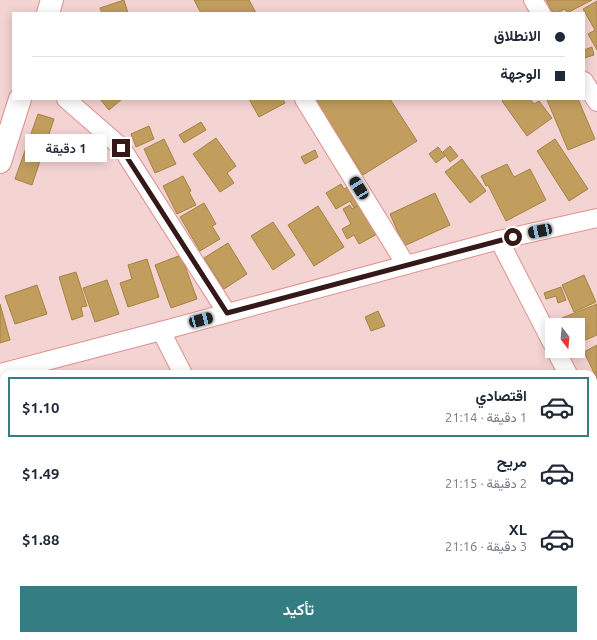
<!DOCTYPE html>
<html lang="ar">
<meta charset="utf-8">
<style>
:root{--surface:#fff;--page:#f6f6f7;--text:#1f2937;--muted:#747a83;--line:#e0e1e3;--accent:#347d82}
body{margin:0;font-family:Ubuntu,Vazirmatn,sans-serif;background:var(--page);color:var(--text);direction:rtl;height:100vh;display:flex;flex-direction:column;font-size:15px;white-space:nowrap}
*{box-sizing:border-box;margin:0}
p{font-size:13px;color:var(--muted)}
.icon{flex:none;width:22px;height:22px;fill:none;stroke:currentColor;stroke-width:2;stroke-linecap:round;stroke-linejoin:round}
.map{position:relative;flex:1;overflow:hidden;direction:ltr}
.details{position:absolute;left:0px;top:370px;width:597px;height:270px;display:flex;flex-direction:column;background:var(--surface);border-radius:12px 12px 0 0;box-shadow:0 2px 10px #0003;direction:rtl}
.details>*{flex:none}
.hud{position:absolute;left:12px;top:12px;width:573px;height:88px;border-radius:0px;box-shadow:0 2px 10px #0003;direction:rtl;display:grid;align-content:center;height:88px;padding:0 20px;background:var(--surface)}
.needle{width:26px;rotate:164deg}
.controls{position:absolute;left:545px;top:318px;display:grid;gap:8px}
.controls a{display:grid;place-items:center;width:40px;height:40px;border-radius:0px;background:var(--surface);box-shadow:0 2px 10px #0003;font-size:20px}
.end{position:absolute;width:18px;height:18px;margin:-9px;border:5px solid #351818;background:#fff;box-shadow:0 0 0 2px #fff}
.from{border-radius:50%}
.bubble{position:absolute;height:28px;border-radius:0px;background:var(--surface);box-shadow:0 2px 10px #0003;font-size:13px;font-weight:600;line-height:28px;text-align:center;direction:rtl}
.car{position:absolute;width:12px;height:24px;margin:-12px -6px;border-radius:5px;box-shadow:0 0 3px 1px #0007;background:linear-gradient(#222 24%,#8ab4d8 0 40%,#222 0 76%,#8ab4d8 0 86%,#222 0)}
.hud b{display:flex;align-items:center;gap:14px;height:38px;font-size:15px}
.hud b+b{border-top:1px solid var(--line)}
.hud i{width:10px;height:10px;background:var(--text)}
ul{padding:7px 0 0;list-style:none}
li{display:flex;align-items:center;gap:12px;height:60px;margin:0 8px 6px;padding:0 12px;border:2px solid transparent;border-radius:0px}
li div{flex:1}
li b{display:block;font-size:15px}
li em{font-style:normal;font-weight:600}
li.on{border-color:var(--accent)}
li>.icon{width:36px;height:36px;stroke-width:1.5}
.cta{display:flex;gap:8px;margin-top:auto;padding:8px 20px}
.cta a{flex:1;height:46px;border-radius:0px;background:var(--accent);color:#fff;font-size:16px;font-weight:600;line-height:46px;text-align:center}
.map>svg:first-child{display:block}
.building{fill:#c29e5e;stroke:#a58242}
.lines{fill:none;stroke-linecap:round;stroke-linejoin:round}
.minor-casing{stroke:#dd9190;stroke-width:20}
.tertiary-casing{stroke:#dd9190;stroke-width:24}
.minor{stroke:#fff;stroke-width:18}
.tertiary{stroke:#fff;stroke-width:22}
.route{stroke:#351818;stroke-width:5}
</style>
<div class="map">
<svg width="597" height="640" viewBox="0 0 597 640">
<rect width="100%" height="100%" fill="#f4d4d2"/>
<g class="building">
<polygon points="124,0 128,13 102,13 100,8"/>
<polygon points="194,0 249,0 256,13 201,13"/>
<polygon points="546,0 592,0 567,13 565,9 557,13 553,13"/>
<polygon points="597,1 597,50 588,34 595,30 583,9"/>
<polygon points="592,47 594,55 584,58 584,50"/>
<polygon points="100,99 122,99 109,110"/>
<polygon points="249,99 283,99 285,103 259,117"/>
<polygon points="314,99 390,99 417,141 363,175"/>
<polygon points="504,99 530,99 534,104 539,101 552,118 527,136 502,101"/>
<polygon points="551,99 578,99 595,139 568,150 547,100"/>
<polygon points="38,114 54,119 32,185 15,179"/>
<polygon points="201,122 206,130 184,143 179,135"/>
<polygon points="149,126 154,139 136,147 131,134"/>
<polygon points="216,138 236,166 227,173 234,183 220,192 193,154"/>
<polygon points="164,139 176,164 155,173 144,149"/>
<polygon points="555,139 588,189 569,201 537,151"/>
<polygon points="450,146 458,156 450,162 443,152"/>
<polygon points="438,147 445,156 436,163 429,154"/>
<polygon points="315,150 318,157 305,164 301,157"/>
<polygon points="462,159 486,191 470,203 445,172"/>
<polygon points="507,164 514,177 530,169 546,200 506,221 488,185 486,186 481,176"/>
<polygon points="183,176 191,191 189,192 196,205 177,214 163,186"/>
<polygon points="341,184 344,189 353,184 364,202 354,208 350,201 336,209 326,193"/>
<polygon points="435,193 450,225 404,246 390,214"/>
<polygon points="204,203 216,224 212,226 220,239 200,251 180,217"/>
<polygon points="363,203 379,233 359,244 354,235 347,239 342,229 351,224 343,209 350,205 352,209"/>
<polygon points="318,206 344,247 314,266 288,225"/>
<polygon points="273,222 295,255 273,270 251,236"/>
<polygon points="228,243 247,274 224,289 204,258"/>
<polygon points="181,255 197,299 171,308 155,265"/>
<polygon points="147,259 159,297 128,307 120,283 132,279 128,265"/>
<polygon points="76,272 87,306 81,307 83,316 72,320 59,277"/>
<polygon points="584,275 596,302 574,312 562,285"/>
<polygon points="107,280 119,314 95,322 83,288"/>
<polygon points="37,285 47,314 15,324 5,296"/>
<polygon points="561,287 566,300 558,303 556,296 546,299 544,293"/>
<polygon points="0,304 10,340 0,343"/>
<polygon points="597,304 597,335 578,343 578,325 565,325 562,318"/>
<polygon points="378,311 385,326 371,331 365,317"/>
<polygon points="597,345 597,379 584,352"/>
<polygon points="593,442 597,450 597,510 593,502"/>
<polygon points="597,586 597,617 593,619 593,588"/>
<polygon points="152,636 158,636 161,640 146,640"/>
<polygon points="175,636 216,636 211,640 171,640"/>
<polygon points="350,636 377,636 379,640 352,640"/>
<polygon points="457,636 489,636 491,640 459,640"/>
<polygon points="548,636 559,636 551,640"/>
</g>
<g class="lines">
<defs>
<g id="minor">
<polyline points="533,0 541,13"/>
<polyline points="584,81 597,102"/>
<polyline points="66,99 121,147 227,313"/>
<polyline points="304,99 406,265"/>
<polyline points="499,240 552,343"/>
<polyline points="161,331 183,374"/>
<polyline points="556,351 568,374"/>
<polyline points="0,373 161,331 499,240 597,218"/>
<polyline points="593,423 597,431"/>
<polyline points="264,636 266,640"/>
<polyline points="317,636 319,640"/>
<polyline points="102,640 107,636"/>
</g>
<g id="tertiary">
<polyline points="48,13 52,0"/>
<polyline points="0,162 20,99"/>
</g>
</defs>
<use href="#minor" class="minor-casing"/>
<use href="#tertiary" class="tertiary-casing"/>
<use href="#minor" class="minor"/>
<use href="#tertiary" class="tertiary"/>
</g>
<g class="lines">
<polyline class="route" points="121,148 227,313 513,237"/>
</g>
</svg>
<div class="controls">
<a><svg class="needle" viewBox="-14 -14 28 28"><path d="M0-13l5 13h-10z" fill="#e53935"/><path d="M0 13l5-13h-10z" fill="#747a83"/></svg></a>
</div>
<i class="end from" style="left:513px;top:237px"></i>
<i class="end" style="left:121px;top:148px"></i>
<div class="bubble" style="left:25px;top:134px;width:82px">1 دقيقة</div>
<i class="car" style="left:359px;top:188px;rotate:328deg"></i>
<i class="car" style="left:540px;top:231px;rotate:258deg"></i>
<i class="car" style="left:201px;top:320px;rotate:75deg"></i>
<div class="hud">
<b><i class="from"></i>الانطلاق</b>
<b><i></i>الوجهة</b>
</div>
<section class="details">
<ul>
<li class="on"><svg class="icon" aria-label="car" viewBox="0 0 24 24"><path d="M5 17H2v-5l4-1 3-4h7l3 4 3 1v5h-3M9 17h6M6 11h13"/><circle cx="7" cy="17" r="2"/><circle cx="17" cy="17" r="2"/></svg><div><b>اقتصادي</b><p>1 دقيقة · 21:14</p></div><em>$1.10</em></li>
<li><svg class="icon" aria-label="car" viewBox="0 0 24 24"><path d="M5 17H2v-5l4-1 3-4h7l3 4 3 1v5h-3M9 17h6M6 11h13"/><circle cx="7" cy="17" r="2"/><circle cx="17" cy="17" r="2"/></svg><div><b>مريح</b><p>2 دقيقة · 21:15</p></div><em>$1.49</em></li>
<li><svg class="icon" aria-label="car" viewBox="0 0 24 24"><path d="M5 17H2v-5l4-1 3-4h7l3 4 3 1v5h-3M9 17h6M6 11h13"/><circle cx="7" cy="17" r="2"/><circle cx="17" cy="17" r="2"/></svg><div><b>XL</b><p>3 دقيقة · 21:16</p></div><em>$1.88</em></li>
</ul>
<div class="cta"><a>تأكيد</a></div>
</section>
</div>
